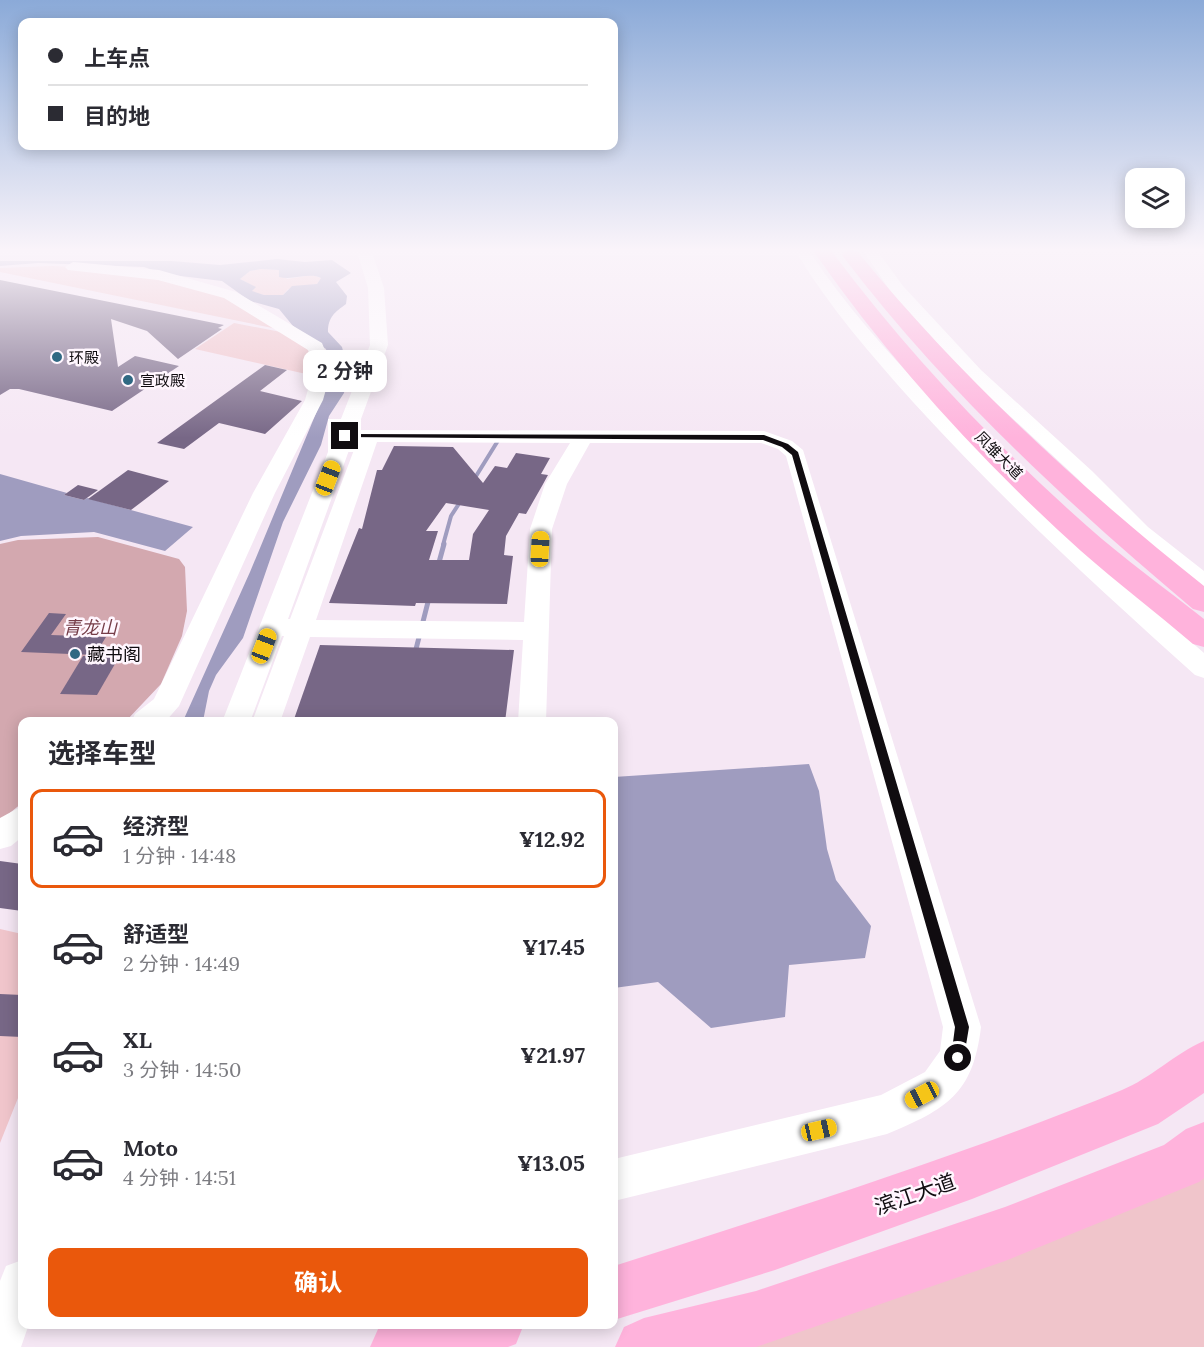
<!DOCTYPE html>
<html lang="zh">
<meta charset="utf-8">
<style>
:root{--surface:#fff;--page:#f2f2f3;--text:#2b2b33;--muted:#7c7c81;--line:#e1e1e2;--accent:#ea580c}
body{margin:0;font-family:Lora,"Noto Sans SC",serif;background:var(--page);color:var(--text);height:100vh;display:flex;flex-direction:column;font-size:22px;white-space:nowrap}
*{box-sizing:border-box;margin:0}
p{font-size:20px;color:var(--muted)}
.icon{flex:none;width:33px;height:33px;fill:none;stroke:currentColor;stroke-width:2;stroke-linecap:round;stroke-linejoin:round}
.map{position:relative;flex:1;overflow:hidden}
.panel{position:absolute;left:18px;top:717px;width:600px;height:612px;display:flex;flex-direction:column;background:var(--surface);border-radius:12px;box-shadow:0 3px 15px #0003}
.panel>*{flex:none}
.banner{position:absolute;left:18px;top:18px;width:600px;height:132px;border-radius:12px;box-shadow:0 3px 15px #0003;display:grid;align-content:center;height:132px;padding:0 30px;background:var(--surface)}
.tools{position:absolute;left:1125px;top:168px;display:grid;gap:12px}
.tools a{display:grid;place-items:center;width:60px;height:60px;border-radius:12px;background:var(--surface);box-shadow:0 3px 15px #0003;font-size:30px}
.end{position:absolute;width:27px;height:27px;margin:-14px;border:8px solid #100c10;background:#fff;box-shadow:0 0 0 3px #fff}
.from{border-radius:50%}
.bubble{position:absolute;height:42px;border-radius:12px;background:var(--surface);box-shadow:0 3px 15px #0003;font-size:20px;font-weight:700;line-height:42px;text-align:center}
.car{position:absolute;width:18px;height:36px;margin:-18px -9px;border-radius:8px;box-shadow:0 0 4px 2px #0007;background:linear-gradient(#f5c518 24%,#345 0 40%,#f5c518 0 76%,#345 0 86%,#f5c518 0)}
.banner b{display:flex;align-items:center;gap:21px;height:57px;font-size:22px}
.banner b+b{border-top:2px solid var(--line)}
.banner i{width:15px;height:15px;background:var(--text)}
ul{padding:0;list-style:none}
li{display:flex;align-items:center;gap:18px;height:99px;margin:0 12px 9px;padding:0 18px;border:3px solid transparent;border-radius:12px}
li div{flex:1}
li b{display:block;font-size:22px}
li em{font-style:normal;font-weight:700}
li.selected{border-color:var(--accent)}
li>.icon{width:54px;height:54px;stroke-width:1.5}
h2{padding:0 30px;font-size:27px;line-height:72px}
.action{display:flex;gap:12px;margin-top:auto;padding:12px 30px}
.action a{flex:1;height:69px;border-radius:12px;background:var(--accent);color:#fff;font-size:24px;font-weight:700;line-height:69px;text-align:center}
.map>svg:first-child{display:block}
.green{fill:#f0c5cb}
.forest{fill:#d3a8af}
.water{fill:#9f9cbf;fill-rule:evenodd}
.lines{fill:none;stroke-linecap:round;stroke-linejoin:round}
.stream-far1{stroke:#9f9cbf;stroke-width:4}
.stream{stroke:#9f9cbf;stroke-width:5}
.building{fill:#776786;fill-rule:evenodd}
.minor{fill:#fff;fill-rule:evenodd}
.major{fill:#ffb3dc;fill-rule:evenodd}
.route{fill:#100c10}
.poi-dot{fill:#306983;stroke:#fff6fe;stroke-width:2}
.labels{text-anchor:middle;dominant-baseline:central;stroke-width:5;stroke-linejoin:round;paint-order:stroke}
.far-poi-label{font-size:15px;fill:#100c10;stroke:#fff6fe;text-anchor:start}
.far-street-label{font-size:15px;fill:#100c10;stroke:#fff6fe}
.park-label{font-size:18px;font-style:italic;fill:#763d48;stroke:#fff6fe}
.poi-label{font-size:18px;fill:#100c10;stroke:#fff6fe;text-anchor:start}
.near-street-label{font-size:21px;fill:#100c10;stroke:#fff6fe}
</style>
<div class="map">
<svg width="1204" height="1347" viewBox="0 0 1204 1347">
<rect width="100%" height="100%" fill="#f5e7f4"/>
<g class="green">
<polygon points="53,266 107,269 230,295 292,332 0,272 0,268"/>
<polygon points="261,269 280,270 287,279 312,275 321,278 317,284 288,289 283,295 264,295 251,292 255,287 240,279 250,271"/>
<polygon points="234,323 291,334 311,351 315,376 195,349"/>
<polygon points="0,929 22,934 22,1088 0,1143"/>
<polygon points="1204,1147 1204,1347 644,1347"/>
</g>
<polygon class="forest" points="98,537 179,559 185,567 187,611 182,636 161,684 126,721 22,722 22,803 0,821 0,544 18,540"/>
<g class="water">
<path d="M277 259 305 262 332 260 351 273 336 282 347 296 346 304C335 312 328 317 328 332L342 347 344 355 347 368 344 393 329 416 321 445 283 522 243 638 216 675 209 691 203 721H183L250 572 324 394 330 366 326 349 293 326 279 309 250 301 222 281 164 274 144 267 38 263 0 266V261H172L220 265ZM261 269 279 270V277C293 281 309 272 321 278L317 284 292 286 283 295H264L252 291 256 287 240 279 250 271Z"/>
<polygon points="0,474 67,493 64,495 84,500 87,498 193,527 165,551 94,532 21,536 0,541"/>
<polygon points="809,764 819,791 827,849 836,880 871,926 865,958 789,965 785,1017 711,1028 658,982 614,988 614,777"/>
</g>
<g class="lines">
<g class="stream-far1">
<polyline points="473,481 499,439"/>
<polyline points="443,545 451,516 462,499"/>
</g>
<g class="stream">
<polyline points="438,566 444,544"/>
<polyline points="415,653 429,598"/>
</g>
</g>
<g class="building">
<polygon points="0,280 224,325 218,328 222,329 178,359 147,331 111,319 118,367 135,356 179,366 112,411 19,389 10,389 0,395"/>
<polygon points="265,365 287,370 260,391 302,401 265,434 219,423 184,449 157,443"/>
<path d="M394 446 453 447 483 483 495 466 507 468 516 453 550 458 541 474 548 475 542 486 526 514 519 513 506 536 504 555 513 556 507 604 416 603 415 606 329 603 359 528 362 529 377 470H382ZM446 503 489 510 473 534 469 560H429L438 531H426Z"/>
<polygon points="128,470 169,481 131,510 88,499"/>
<polygon points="78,485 98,490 84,500 64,495"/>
<polygon points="49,613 66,614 51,635 106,637 95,655 21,652"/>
<polygon points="320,645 514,650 505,722 293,722"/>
<polygon points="83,656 119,657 97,695 60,694"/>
<polygon points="0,861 22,864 22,911 0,908"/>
<polygon points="0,994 22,995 22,1037 0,1036"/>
</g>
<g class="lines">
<g class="minor">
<path d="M0 249H808C843 303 886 350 929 396 1015 488 1109 571 1204 653V678L1195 675C1097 587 1001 499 913 402 872 356 830 308 798 255H373L384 288 388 345 357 430 764 431 792 441 803 450 981 1027C973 1094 947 1109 887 1134L614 1201V1159L881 1095 925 1072 940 1051 943 1027 786 456 778 449 761 443H590L567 484 552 529 546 722H518L523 640 310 637 280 722H252L284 636H282L250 722H222L370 345 368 288 358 255H0ZM352 442H357L290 619H288ZM377 442 570 443 545 484 530 529 524 622 316 620Z"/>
<polygon points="862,249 876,249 903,286 981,370 1092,471 1148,527 1204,571 1204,591 1195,589 1132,537 1078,479 969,378 891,292"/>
<polygon points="73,262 159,270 236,292 322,343 332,368 323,400 275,493 179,706 165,722 131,722 135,714 154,699 253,493 305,400 314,368 308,350 224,298 158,280 68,270 65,267"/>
<polygon points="22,806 22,837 11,846 0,849 0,818"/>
<polygon points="22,1260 22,1324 29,1324 21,1347 0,1347 0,1281 6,1266"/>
</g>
<g class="major">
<path d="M812 249H830C906 351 992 442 1087 526 1124 559 1165 588 1204 619V647L1193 644C1156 612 1117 583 1081 551 981 461 889 360 812 249Z"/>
<path d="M851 250 857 251C960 377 1077 485 1204 586V612L1193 609C1066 502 946 391 845 259L842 255 845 251Z"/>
<path d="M1204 1041V1093L1158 1124 972 1199 775 1270 614 1320V1266C785 1211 955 1158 1122 1090 1151 1078 1174 1054 1204 1041Z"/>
<polygon points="1204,1122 1204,1178 1199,1182 1005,1261 756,1347 615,1347 624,1327 644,1318 756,1291 1005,1207 1164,1145 1186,1129"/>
<polygon points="384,1324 524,1324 516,1344 508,1347 370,1347 379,1327"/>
</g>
</g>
<linearGradient id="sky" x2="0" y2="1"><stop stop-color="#8baad8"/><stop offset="0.57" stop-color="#faf4fa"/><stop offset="1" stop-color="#faf4fa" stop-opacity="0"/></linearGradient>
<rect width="1204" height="438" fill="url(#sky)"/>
<polygon class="route" points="345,434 764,435 788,444 798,452 969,1027 963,1063 958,1065 951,1058 955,1027 792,455 782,447 763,440 342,437"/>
<g class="poi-dot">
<circle cx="57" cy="357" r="6"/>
<circle cx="128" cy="380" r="6"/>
<circle cx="75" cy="654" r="6"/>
</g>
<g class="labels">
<g class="far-poi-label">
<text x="69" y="357">环殿</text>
<text x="140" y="380">宣政殿</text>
</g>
<g class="far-street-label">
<text transform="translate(999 455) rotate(45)">凤雏大道</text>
</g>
<g class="park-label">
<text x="90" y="627">青龙山</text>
</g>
<g class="poi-label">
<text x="87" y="654">藏书阁</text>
</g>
<g class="near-street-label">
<text transform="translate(915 1194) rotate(-19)">滨江大道</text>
</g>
</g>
</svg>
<div class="tools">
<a><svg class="icon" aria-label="layers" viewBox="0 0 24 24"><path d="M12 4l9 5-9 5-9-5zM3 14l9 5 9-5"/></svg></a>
</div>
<i class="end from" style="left:958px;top:1058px"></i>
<i class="end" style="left:345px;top:436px"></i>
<div class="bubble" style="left:303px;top:350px;width:84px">2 分钟</div>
<i class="car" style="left:328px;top:478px;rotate:21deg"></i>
<i class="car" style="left:540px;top:549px;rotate:3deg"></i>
<i class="car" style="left:264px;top:646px;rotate:21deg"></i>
<i class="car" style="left:922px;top:1095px;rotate:242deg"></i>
<i class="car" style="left:819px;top:1130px;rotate:77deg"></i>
<div class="banner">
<b><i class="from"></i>上车点</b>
<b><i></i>目的地</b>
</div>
<section class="panel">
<h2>选择车型</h2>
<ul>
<li class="selected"><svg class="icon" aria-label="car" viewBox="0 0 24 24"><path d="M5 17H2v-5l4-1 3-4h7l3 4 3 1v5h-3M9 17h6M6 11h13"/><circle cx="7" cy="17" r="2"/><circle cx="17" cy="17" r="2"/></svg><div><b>经济型</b><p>1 分钟 · 14:48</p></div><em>¥12.92</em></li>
<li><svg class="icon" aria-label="car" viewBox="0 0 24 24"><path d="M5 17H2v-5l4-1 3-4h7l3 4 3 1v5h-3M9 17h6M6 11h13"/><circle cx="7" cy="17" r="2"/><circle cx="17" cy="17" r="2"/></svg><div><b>舒适型</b><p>2 分钟 · 14:49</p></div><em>¥17.45</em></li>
<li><svg class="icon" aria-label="car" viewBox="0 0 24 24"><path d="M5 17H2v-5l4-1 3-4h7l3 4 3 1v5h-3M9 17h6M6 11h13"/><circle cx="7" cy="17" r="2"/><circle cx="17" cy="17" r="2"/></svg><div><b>XL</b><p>3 分钟 · 14:50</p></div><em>¥21.97</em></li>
<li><svg class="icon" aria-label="car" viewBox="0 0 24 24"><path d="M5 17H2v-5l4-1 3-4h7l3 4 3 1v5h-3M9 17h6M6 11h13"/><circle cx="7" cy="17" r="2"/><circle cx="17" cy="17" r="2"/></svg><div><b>Moto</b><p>4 分钟 · 14:51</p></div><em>¥13.05</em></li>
</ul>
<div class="action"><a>确认</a></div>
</section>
</div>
